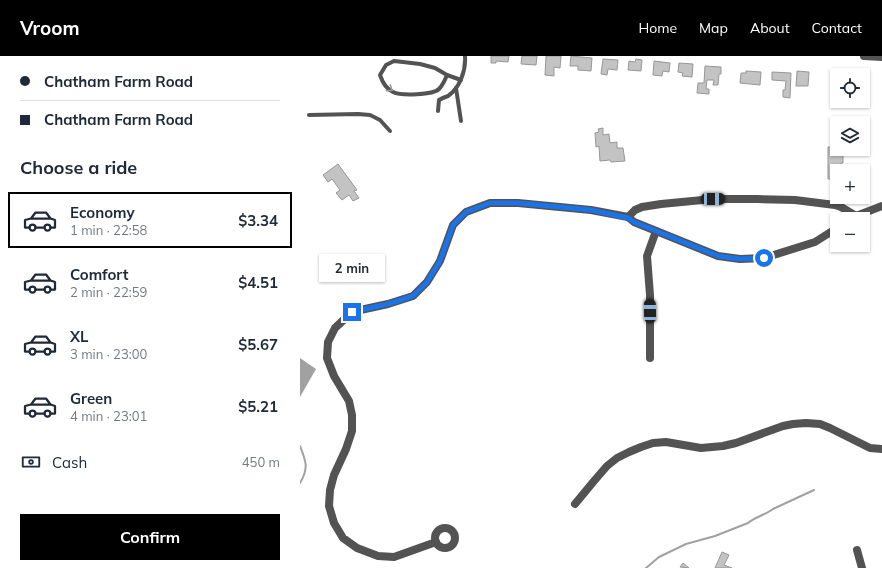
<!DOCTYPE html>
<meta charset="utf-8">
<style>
:root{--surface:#fff;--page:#f2f2f3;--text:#1f2937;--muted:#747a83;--line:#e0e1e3;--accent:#000}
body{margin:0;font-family:Mulish,sans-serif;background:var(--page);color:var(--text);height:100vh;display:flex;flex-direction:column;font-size:15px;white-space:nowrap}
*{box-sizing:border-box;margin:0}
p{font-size:13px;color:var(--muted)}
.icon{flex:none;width:22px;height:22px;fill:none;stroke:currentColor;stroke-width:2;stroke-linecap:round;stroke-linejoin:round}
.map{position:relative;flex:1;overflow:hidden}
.details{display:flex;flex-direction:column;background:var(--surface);width:300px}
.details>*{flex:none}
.hud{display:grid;align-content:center;height:88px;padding:0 20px;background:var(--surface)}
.buttons{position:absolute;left:530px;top:12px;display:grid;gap:8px}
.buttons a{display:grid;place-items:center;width:40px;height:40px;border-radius:0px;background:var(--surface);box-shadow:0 1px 3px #0004;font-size:20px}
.end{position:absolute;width:18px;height:18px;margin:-9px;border:5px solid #1a73e8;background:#fff;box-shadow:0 0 0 2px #fff}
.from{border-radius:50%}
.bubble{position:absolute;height:28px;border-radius:0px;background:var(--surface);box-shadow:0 1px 3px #0004;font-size:13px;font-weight:700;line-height:28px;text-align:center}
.car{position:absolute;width:12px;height:24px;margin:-12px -6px;border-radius:5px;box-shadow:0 0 3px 1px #0007;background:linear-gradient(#222 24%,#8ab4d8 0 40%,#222 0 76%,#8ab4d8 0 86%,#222 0)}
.hud b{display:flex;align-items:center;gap:14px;height:38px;font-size:15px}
.hud b+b{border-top:1px solid var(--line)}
.hud i{width:10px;height:10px;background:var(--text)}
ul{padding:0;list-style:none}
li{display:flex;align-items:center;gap:12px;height:56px;margin:0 8px 6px;padding:0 12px;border:2px solid transparent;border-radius:0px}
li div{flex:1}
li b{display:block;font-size:15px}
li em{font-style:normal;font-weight:700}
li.selected{border-color:var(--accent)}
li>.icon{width:36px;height:36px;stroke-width:1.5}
h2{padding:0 20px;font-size:18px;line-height:48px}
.pay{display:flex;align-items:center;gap:10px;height:44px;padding:0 20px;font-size:15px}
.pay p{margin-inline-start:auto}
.primary-button{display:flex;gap:8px;margin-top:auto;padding:8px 20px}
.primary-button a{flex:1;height:46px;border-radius:0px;background:var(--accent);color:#fff;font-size:16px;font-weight:700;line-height:46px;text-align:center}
header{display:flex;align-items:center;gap:24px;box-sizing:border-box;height:56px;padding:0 20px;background:var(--accent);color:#fff}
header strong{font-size:19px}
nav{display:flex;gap:22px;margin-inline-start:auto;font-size:14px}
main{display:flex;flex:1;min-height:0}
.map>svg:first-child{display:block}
.water{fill:#a1a1a1}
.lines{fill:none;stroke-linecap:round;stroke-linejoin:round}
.stream{stroke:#a1a1a1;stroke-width:2}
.building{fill:#c3c3c3;stroke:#979797}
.service{stroke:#535353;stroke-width:4}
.minor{stroke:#535353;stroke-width:8}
.oneway{stroke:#989898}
.route{stroke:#1a73e8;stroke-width:5}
</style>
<header>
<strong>Vroom</strong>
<nav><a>Home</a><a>Map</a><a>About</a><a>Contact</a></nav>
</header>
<main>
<section class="details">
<div class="hud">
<b><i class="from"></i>Chatham Farm Road</b>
<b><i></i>Chatham Farm Road</b>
</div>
<h2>Choose a ride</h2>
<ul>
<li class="selected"><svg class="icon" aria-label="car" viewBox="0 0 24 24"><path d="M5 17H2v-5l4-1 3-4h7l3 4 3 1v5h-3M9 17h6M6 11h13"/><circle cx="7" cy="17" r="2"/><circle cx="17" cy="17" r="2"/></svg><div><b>Economy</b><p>1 min · 22:58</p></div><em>$3.34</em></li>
<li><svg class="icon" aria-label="car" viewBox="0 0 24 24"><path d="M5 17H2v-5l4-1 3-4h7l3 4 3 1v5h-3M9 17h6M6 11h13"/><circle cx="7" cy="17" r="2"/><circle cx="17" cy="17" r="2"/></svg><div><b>Comfort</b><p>2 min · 22:59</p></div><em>$4.51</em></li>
<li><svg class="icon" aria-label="car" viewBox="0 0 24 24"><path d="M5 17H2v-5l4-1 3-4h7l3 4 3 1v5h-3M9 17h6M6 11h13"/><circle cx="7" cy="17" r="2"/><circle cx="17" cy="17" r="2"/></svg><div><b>XL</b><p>3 min · 23:00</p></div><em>$5.67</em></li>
<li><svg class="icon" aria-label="car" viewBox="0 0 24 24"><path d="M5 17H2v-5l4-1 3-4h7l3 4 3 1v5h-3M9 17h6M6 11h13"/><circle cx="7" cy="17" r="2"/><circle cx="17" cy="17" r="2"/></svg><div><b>Green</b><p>4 min · 23:01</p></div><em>$5.21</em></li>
</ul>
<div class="pay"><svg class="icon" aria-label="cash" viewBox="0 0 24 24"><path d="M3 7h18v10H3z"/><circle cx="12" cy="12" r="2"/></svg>Cash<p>450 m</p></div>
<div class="primary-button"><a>Confirm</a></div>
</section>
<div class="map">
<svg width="582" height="512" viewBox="0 0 582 512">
<rect width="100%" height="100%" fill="#fff"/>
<polygon class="water" points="0,302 16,313 0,341"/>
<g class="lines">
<g class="stream">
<path d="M0 390C6 405 9 412 0 427"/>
<path d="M346 512 359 501 386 488 415 480 448 467C455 461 465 459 473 453L514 434"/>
</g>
</g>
<g class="building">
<polygon points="191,0 209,0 208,6 196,5 196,7 191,7"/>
<polygon points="222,0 237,0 236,9 221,8"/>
<polygon points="246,0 261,0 260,12 254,11 254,20 245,19"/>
<polygon points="271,0 292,2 291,15 278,14 278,10 270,10"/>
<polygon points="303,3 318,4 317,14 308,13 307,19 301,18"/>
<polygon points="336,3 342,4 341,15 328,14 329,5 335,6"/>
<polygon points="354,5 370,7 369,16 363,15 362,20 353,19"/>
<polygon points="379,7 393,8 392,21 382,20 383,17 378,16"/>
<polygon points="405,10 421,11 421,18 419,18 418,29 413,29 414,24 407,24 406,33 409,33 409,38 397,37 398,27 404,27"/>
<polygon points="446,15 461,16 460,29 440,27 441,17 446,17"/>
<polygon points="497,15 509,16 508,30 496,30"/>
<polygon points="472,16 491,17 490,42 483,41 483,34 485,34 486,25 472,24"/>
<polygon points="303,72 303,79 309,78 310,87 317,86 317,92 323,92 325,105 311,106 310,104 300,105 299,90 296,91 295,77 299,76 298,73"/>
<polygon points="531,80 537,80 537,93 541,93 541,95 543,95 543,107 541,107 541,115 537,115 537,123 528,123 528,91 532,91"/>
<polygon points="38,108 57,134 54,135 59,142 53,145 49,139 42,144 36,137 40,134 32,123 28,126 23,119"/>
<polygon points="422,496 429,499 424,509 432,512 415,512"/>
<polygon points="383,507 389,512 380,511"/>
</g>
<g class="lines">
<g class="service">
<path d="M147 19C145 24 143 29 139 33 133 39 101 40 93 36 86 33 82 25 80 19L86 9 94 5 103 6 120 8 135 12 147 19 161 24"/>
<polyline points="156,32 161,65"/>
<path d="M138 55 139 44C142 42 145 41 148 40 160 32 166 14 165 0"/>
<polyline points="9,59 58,58 70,59 80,64 90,75"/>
</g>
<g class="minor">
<polyline points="564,0 582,1"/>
<polyline points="328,161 335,154 342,151 361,148 413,143 457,143 495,144 535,149 541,151 556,160"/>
<polyline points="552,163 556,160 582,150"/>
<polyline points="350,302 350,239 347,200 356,175"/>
<polyline points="275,448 294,425 307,410 317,402 329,396 341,391 353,387 366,386 401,392 423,390 436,387 483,370 493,368 506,367 520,368 530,372 570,392 582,393"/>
<circle cx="145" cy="482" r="10"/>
<polyline points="136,486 94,501 78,500 57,492 43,482 34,467 29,450 30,434 34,419 46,393 52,375 52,359 49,345 34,320 27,302 28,286 35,272 52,256 65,253 88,248 113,240 127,226 140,205 153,169 166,156 190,147 218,147 291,154 328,161 334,166 418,200 440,203 464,202 515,186 537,172"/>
<polyline points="557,494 562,512"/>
</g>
</g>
<defs><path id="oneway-chevron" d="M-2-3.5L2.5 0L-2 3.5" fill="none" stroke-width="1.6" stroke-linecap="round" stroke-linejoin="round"/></defs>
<use class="oneway" href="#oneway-chevron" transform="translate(90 33) rotate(34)"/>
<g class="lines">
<polyline class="route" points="52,256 65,253 88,248 107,242 113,240 127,226 140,205 153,169 166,156 190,147 218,147 291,154 328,162 334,166 418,200 440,203 464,202"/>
</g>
</svg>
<div class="buttons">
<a><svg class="icon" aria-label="locate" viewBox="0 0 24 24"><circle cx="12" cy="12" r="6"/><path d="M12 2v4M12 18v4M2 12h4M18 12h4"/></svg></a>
<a><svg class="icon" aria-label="layers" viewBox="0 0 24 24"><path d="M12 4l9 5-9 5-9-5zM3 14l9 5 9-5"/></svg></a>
<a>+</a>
<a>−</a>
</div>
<i class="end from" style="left:464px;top:202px"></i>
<i class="end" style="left:52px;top:256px"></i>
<div class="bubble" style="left:19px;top:198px;width:66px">2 min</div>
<i class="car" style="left:413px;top:143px;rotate:90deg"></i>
<i class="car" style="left:350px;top:255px;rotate:359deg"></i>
</div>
</main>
